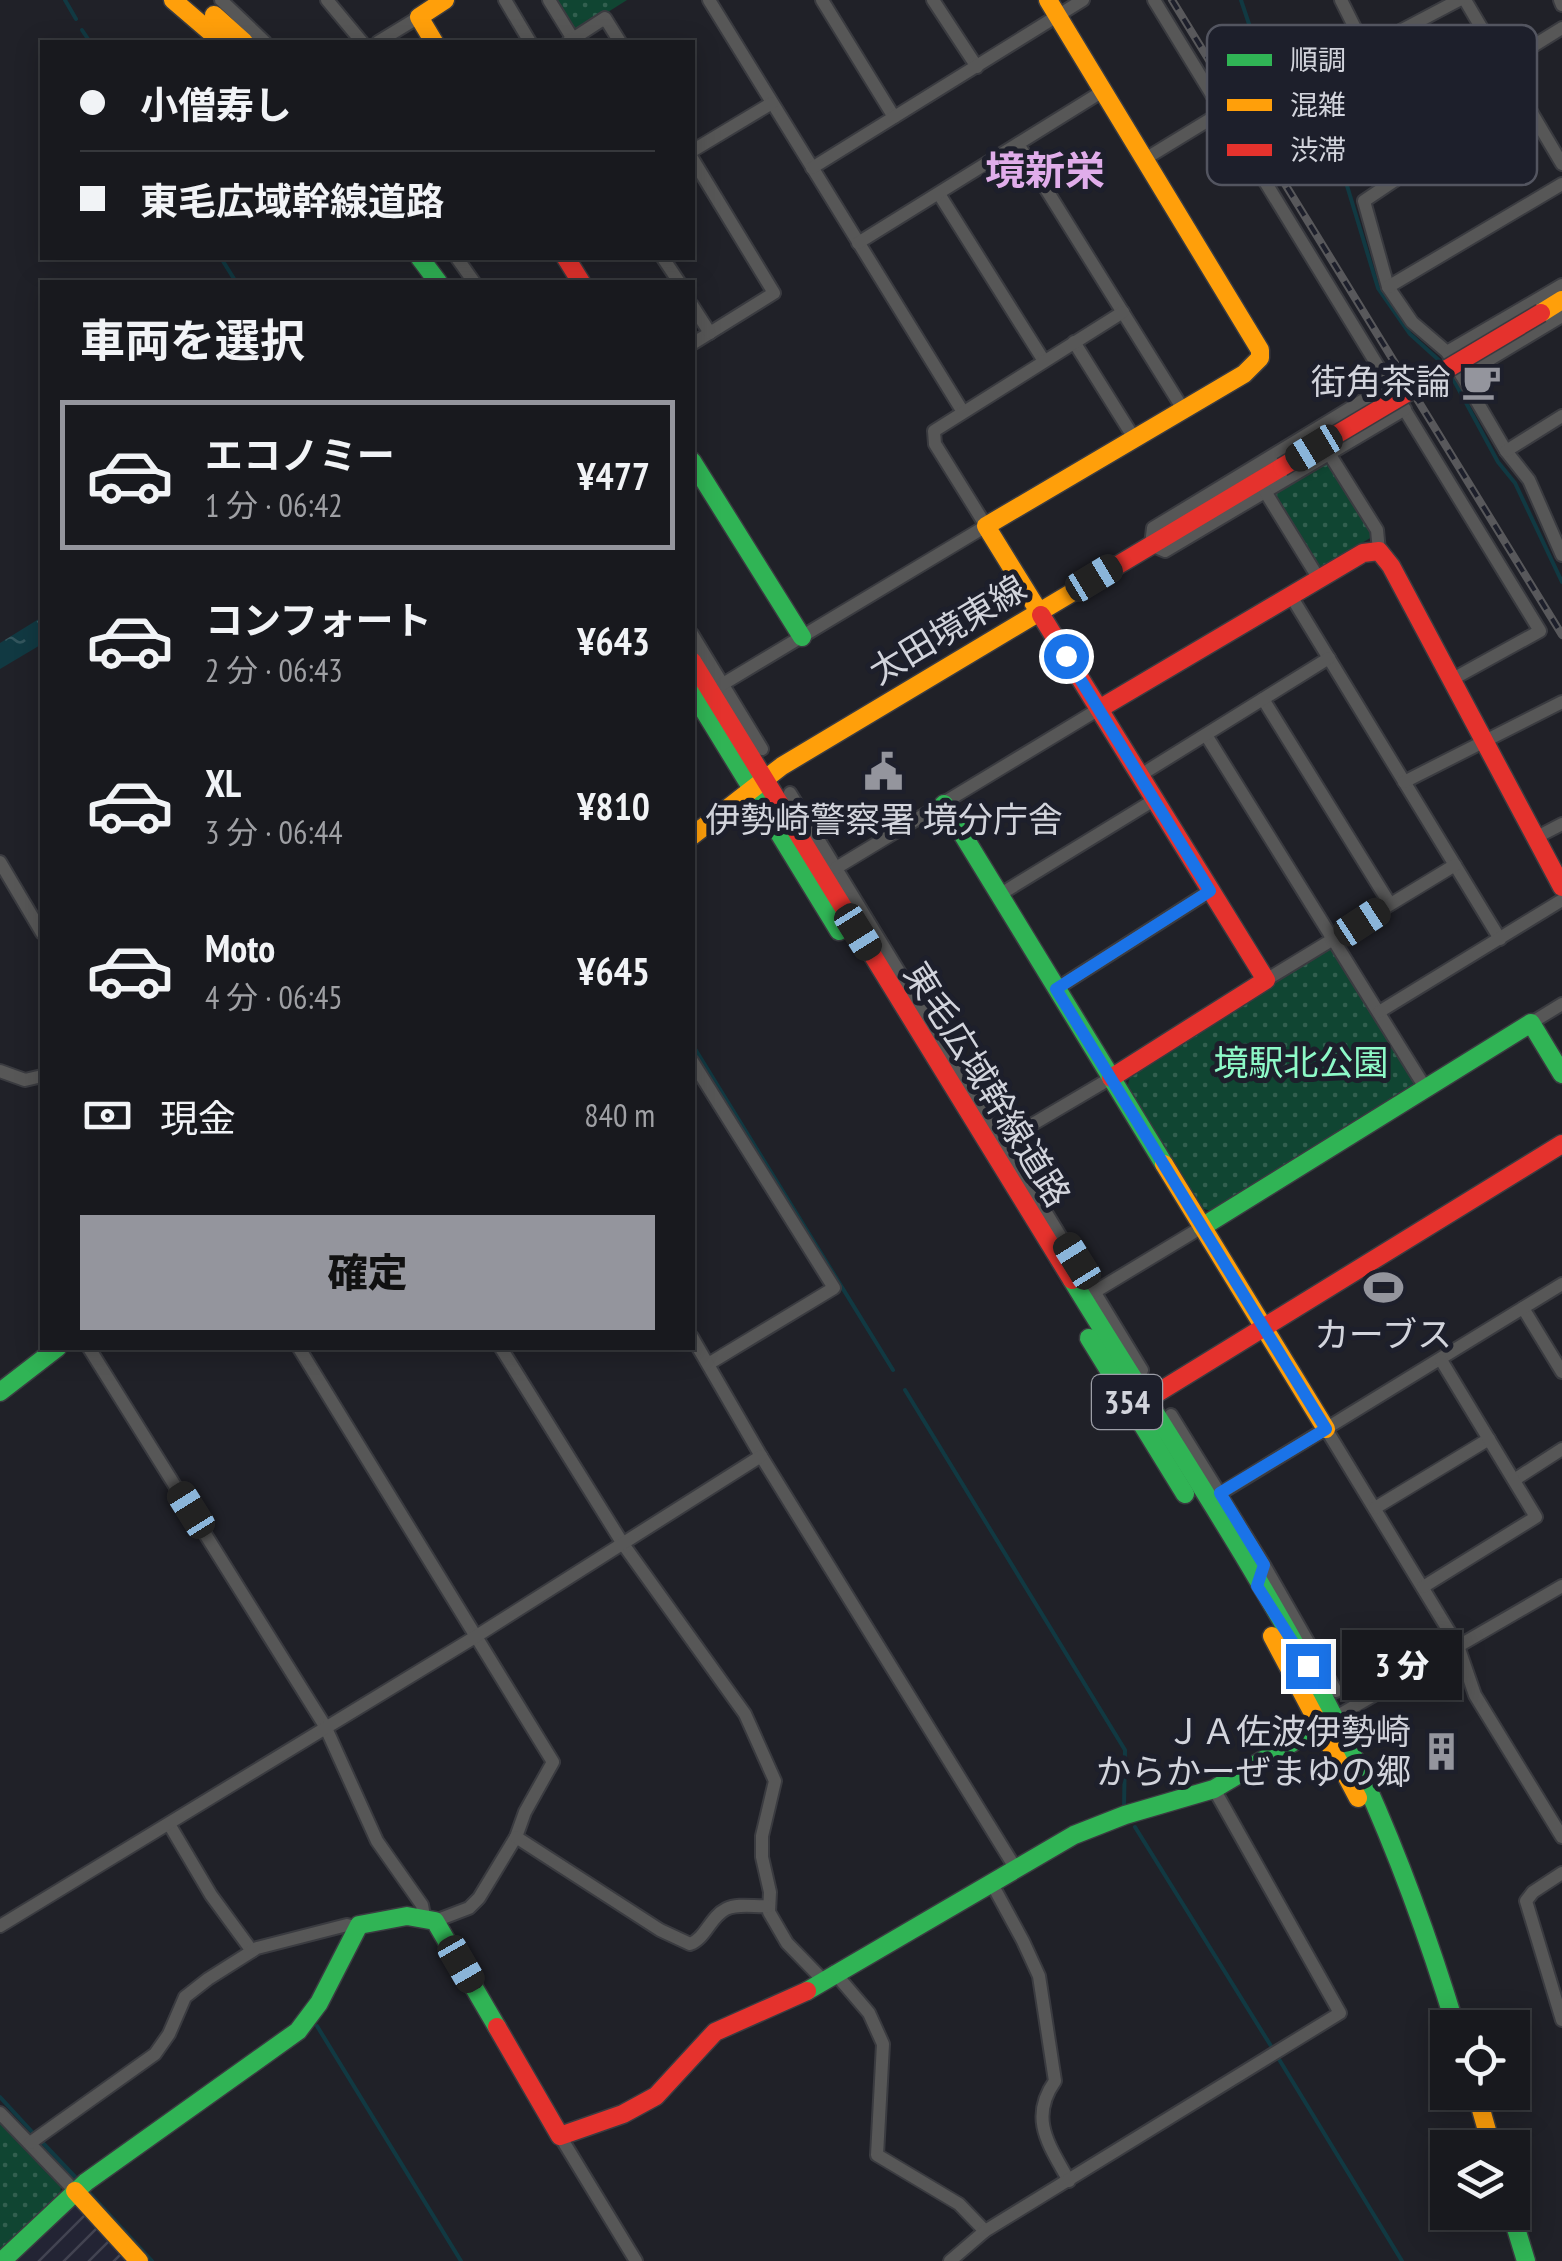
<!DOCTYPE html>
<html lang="ja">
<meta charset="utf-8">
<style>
:root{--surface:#18191e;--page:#212227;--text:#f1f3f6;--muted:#9fa0a4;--line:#36383c;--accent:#94959d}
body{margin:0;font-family:"PT Sans Narrow","Noto Sans JP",sans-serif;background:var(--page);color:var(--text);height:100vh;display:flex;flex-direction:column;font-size:38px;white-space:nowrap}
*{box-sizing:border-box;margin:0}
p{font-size:32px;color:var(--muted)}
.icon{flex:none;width:55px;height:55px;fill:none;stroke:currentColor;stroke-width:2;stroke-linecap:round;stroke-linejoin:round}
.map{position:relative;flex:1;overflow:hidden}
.side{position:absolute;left:40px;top:280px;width:655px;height:1070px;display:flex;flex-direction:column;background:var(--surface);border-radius:0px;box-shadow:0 5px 25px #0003,0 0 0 2px var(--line)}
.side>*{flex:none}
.banner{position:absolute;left:40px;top:40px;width:655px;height:220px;border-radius:0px;box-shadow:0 5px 25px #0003,0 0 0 2px var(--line);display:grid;align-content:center;height:220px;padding:0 40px;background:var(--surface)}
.buttons{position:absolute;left:1430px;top:2010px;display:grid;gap:20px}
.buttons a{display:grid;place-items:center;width:100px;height:100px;border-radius:0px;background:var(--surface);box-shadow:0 5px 25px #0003,0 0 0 2px var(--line);font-size:50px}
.end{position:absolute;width:45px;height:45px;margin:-22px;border:12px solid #1a73e8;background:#fff;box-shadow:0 0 0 5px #fff}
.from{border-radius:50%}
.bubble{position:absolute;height:70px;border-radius:0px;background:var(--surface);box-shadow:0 5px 25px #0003,0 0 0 2px var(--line);font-size:32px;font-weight:800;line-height:70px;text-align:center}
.car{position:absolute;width:30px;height:60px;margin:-30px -15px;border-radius:12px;box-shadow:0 0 8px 2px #0007;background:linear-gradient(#222 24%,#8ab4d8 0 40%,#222 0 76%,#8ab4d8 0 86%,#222 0)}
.banner b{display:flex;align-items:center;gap:35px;height:95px;font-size:38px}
.banner b+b{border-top:2px solid var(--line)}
.banner i{width:25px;height:25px;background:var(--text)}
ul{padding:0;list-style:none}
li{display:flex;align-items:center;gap:30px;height:150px;margin:0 20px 15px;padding:0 20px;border:5px solid transparent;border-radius:0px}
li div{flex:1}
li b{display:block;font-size:38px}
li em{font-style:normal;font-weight:800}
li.active{border-color:var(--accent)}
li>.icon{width:90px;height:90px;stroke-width:1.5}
h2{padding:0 40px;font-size:45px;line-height:120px}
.pay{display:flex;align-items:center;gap:25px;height:110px;padding:0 40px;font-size:38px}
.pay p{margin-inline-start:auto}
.action{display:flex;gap:20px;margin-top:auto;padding:20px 40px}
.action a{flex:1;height:115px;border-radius:0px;background:var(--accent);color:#111;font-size:40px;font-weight:800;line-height:115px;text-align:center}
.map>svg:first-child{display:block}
.industrial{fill:url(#industrial-furrows)}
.park{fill:url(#park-dots)}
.water{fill:url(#water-ripples)}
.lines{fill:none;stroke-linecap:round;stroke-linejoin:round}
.stream{stroke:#113942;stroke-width:4}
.street-casing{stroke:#3a3b40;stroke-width:16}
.fast-casing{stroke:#3a3b40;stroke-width:21}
.slow-casing{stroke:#3a3b40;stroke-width:21}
.jam-casing{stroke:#3a3b40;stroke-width:21}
.street{stroke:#575757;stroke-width:12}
.fast{stroke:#30b455;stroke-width:18}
.slow{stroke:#ff9f0a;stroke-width:18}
.jam{stroke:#e5322d;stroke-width:18}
.rail-casing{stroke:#58585b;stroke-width:8}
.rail{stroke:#1d1f2b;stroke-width:4;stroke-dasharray:11;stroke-linecap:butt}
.jam-bridge-casing{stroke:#3a3b40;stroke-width:21;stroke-linecap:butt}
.jam-bridge{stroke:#e5322d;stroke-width:18}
.route{stroke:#1a73e8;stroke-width:12}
.labels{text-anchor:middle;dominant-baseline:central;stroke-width:10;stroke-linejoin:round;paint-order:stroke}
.shield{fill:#1d1f2b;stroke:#9c9ea7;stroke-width:2.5}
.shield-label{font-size:32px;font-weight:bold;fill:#d2d4dc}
.poi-label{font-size:35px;fill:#d2d4dc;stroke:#1d1f2b;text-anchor:end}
.street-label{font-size:35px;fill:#d2d4dc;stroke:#1d1f2b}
.park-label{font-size:35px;fill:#8efac8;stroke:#1d1f2b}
.quarter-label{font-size:40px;font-weight:bold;fill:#e0adea;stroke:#1d1f2b}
.key{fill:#1d1f2b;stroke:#535560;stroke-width:2.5}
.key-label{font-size:28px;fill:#d2d4dc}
</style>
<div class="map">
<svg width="1562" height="2261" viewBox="0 0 1562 2261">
<defs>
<pattern id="industrial-furrows" width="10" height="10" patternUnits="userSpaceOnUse" patternTransform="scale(2.5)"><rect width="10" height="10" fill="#232434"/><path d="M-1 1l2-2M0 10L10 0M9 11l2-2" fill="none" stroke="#424351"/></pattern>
<pattern id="park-dots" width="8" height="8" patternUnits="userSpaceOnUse" patternTransform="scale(2.5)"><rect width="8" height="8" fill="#104532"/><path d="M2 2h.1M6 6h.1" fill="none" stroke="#325f4f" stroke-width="1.8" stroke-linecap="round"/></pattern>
<pattern id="water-ripples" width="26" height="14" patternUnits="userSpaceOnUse" patternTransform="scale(2.5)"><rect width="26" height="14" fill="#113942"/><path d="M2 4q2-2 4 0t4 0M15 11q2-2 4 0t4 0" fill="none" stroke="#33555d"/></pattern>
</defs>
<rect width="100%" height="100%" fill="#202128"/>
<polygon class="industrial" points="69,2206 79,2207 129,2261 13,2261"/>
<g class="park">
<polygon points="553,0 627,0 576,32"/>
<polygon points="1327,459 1375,535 1321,568 1316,566 1273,497 1273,492"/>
<polygon points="1328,948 1333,949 1415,1082 1414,1086 1212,1211 1200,1208 1127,1088 1130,1077"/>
<polygon points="0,2124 61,2187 60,2195 0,2255"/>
</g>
<polygon class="water" points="42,617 42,644 0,669 0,643"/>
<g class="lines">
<g class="stream">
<polyline points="65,0 76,19"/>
<polyline points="1241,0 1250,27 1322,133 1345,179 1378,288 1410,334 1442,363"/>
<polyline points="82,30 90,42"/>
<polyline points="221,258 236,282"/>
<polyline points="1451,375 1498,462 1515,483 1562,582"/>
<polyline points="692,1044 893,1370"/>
<polyline points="905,1390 1125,1750 1124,1808"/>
<polyline points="1135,1827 1271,2046"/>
<polyline points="317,2026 461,2261"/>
<polyline points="1277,2056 1402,2261"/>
<polyline points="0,2097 34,2134"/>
<polyline points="41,2141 79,2181"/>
<polyline points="85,2188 152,2261"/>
</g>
<defs>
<g id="street">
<polyline points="221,0 265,42"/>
<polyline points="327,0 362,42"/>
<polyline points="505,0 530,42"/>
<polyline points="549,0 573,39"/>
<polyline points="709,0 963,412"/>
<polyline points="822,0 894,117"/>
<polyline points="933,0 977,67"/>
<polyline points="1154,0 1540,631 1451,680"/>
<polyline points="1341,0 1422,162"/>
<polyline points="1465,0 1562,164"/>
<polyline points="1560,0 1562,5"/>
<polyline points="378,42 419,17"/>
<polyline points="568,42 605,18 620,42"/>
<polyline points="1366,49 1459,0"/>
<polyline points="1504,64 1562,28"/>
<polyline points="1525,104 1422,162 1364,201 1388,287 1412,322 1447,352 1462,376 1506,451 1529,480 1562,555"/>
<polyline points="1018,144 1183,409"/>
<polyline points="692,151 772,103"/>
<polyline points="692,158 774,293 692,344"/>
<polyline points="1145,159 1222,112"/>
<polyline points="812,168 1083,0"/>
<polyline points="939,194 1044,361"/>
<polyline points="858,243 1103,91"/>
<polyline points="457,258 474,282"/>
<polyline points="663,258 679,282"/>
<polyline points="1388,287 1562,184"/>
<polyline points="692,305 710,333"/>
<polyline points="1074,342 1134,438"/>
<polyline points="1447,352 1562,285"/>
<polyline points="1462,376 1562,316"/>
<polyline points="1390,384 1153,528 1151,545 1165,551 1405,409"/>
<polyline points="1506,451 1562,416"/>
<polyline points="1330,455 1377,530 1379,551"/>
<polyline points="1266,493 1319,579"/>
<polyline points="1291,596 1500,939"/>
<polyline points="692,634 762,749"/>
<polyline points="723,684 986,526 935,444 934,431 1123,312"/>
<polyline points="1263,699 1390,904"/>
<polyline points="1206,735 1426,1089"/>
<polyline points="1139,776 1329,658"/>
<polyline points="1404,782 1562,702"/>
<polyline points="790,793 1142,1370"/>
<polyline points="1535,838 1562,824"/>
<polyline points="0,862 42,933"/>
<polyline points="836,868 1099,709"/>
<polyline points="999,895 1154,800"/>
<polyline points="1266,980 1455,865"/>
<polyline points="1056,989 1210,891"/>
<polyline points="1379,1012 1562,900"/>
<polyline points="1531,1023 1562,1004"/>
<polyline points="692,1061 834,1288 710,1363"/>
<polyline points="0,1071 25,1080 42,1076"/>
<polyline points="1004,1141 1111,1078"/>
<polyline points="1096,1291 1202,1227"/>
<polyline points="1523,1308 1562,1372"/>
<polyline points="692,1337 761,1456 1016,1869"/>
<polyline points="89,1348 325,1726 377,1841 422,1905 424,1916"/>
<polyline points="299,1348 553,1762 525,1812 516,1837 479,1898 469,1908 435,1921"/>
<polyline points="501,1348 623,1544 745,1714 775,1781 762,1836 762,1857 770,1892 769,1912 787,1943 823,1980"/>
<polyline points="1171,1415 1264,1565 1336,1691"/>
<polyline points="1326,1429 1458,1646 1475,1695 1562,1837"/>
<polyline points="1514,1480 1562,1449"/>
<polyline points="1221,1493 1562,1284"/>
<polyline points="1375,1508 1489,1439"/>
<polyline points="1423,1587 1536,1517 1441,1360"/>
<polyline points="1336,1717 1562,1586"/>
<polyline points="169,1824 211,1895 252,1951"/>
<path d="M516 1837 660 1930 690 1944C706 1938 710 1917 726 1909 738 1903 755 1907 768 1906"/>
<polyline points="1562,1873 1533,1892 1526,1901 1562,2020"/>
<path d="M992 1884 1023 1941 1039 1976 1055 2081C1028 2119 1050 2146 1069 2181"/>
<polyline points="0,1926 475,1637 761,1456"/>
<polyline points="834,1972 869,2013 883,2044 877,2155 959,2204 985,2231"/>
<polyline points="0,2113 75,2191"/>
<polyline points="560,2136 636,2261"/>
<polyline points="30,2143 155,2054 169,2034 185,1997 208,1979 257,1948 347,1925 355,1927"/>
<polyline points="950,2261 985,2231 1340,2013 1214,1789"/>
</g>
<g id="fast">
<polyline points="420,258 438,282"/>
<polyline points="692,461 802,637"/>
<polyline points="692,691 839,931"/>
<polyline points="944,804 1164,1164"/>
<polyline points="1202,1227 1531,1023 1562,1074"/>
<path d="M1072 1280C1163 1429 1263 1575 1341 1731 1388 1826 1425 1926 1456 2028"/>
<polyline points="1089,1338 1185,1494"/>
<polyline points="0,1392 57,1348"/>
<polyline points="807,1991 1074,1835 1125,1815 1214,1789 1327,1722"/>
<polyline points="1511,2212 1526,2261"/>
<polyline points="2,2261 86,2182 298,2031 319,2003 359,1925 407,1916 435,1921 497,2027"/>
</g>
<g id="slow">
<polyline points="173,0 222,42"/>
<polyline points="214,15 244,42"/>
<polyline points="434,42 419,17 445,0"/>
<polyline points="1541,313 1562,300"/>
<polyline points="1041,615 986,526 1244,374 1260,358 1260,350 1048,0"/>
<polyline points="692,836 782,766 1093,580"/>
<polyline points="1164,1164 1326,1429"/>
<polyline points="1272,1636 1358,1798"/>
<polyline points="1476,2092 1492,2148"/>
<polyline points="75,2191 139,2261"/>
</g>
<g id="jam">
<polyline points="566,258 581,282"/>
<polyline points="1093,580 1282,467"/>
<polyline points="1041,615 1266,980 1111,1078"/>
<polyline points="692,661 1072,1280"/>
<polyline points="1099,709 1363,553 1379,551 1391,566 1562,887"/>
<polyline points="1136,1406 1562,1144"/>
<polyline points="497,2027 560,2136 623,2114 656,2096 715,2032 807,1991"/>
</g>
</defs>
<use href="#street" class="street-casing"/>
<use href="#fast" class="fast-casing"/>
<use href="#slow" class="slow-casing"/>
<use href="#jam" class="jam-casing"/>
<use href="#street" class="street"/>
<use href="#fast" class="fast"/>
<use href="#slow" class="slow"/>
<use href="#jam" class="jam"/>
<defs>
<polyline id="rail" points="1172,0 1562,635"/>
</defs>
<use href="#rail" class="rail-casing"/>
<use href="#rail" class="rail"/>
<defs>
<polyline id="jam-bridge" points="1282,467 1541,313"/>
</defs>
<use href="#jam-bridge" class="jam-bridge-casing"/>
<use href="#jam-bridge" class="jam-bridge"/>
</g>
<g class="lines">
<polyline class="route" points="1066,656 1210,891 1056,989 1326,1429 1220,1493 1264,1565 1257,1586 1308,1666"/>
</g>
<defs>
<symbol id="cafe-bare" viewBox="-9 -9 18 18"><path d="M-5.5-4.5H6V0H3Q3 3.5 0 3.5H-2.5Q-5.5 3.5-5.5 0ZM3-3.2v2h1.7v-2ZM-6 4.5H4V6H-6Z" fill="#94959d" stroke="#1d1f2b" stroke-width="2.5" paint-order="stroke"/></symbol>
<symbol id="civic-bare" viewBox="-9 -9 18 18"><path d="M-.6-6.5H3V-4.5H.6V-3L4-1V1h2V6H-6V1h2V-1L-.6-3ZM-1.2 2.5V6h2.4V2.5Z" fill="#94959d" stroke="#1d1f2b" stroke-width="2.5" paint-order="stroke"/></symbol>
<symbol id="stadium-bare" viewBox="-9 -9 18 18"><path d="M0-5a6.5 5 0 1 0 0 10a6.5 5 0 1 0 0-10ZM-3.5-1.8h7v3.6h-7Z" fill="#94959d" stroke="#1d1f2b" stroke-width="2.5" paint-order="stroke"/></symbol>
<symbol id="building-bare" viewBox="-9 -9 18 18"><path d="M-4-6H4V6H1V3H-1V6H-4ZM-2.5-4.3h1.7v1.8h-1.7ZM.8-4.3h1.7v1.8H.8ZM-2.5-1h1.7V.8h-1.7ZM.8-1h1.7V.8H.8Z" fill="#94959d" stroke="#1d1f2b" stroke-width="2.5" paint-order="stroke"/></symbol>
</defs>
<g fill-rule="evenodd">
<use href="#cafe-bare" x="1454" y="354" width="55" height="55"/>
<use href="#civic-bare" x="856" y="744" width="55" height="55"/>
<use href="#stadium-bare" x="1356" y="1260" width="55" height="55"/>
<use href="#building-bare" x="1414" y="1724" width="55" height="55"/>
</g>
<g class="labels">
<rect class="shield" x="1092" y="1375" width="70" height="54" rx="8"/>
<g class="shield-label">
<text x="1127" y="1402">354</text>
</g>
<g class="poi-label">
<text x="1451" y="381">街角茶論</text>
<text x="884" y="819" text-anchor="middle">伊勢崎警察署 境分庁舎</text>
<text x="1383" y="1334" text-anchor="middle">カーブス</text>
<text x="1411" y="1731">ＪＡ佐波伊勢崎<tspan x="1411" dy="40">からかーぜまゆの郷</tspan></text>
</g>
<g class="street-label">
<text transform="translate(947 629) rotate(-31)">太田境東線</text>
<text transform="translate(988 1084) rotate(58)">東毛広域幹線道路</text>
</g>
<g class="park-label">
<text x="1301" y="1062">境駅北公園</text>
</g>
<g class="quarter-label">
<text x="1045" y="170">境新栄</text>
</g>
</g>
<rect x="1207" y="25" width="330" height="160" rx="15" class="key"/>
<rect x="1227" y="54" width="45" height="12" fill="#30b455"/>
<rect x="1227" y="99" width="45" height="12" fill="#ff9f0a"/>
<rect x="1227" y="144" width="45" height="12" fill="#e5322d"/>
<g class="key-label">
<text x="1290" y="70">順調</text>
<text x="1290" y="115">混雑</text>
<text x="1290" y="160">渋滞</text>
</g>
</svg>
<div class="buttons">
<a><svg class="icon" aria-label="locate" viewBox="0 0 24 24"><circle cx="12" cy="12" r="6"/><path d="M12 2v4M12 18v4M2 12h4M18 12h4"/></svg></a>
<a><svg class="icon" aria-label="layers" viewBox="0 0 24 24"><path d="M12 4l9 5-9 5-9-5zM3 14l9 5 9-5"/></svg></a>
</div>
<i class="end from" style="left:1066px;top:656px"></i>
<i class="end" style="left:1308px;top:1666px"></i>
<div class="bubble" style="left:1342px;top:1630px;width:120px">3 分</div>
<i class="car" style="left:1314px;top:448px;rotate:239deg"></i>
<i class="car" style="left:1094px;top:578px;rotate:59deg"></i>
<i class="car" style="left:1362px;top:922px;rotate:57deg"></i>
<i class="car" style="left:858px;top:932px;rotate:148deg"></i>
<i class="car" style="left:1077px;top:1261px;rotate:328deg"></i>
<i class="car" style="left:191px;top:1510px;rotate:328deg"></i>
<i class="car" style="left:461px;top:1964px;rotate:150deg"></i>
<div class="banner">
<b><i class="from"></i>小僧寿し</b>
<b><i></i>東毛広域幹線道路</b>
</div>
<section class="side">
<h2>車両を選択</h2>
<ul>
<li class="active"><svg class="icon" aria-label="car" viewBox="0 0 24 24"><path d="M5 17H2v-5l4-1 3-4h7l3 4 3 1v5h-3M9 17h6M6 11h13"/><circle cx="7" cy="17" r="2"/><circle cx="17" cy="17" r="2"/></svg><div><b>エコノミー</b><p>1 分 · 06:42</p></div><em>¥477</em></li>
<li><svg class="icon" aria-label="car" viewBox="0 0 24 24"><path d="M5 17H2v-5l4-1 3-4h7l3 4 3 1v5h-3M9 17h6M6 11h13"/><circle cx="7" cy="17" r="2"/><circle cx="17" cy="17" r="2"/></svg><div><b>コンフォート</b><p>2 分 · 06:43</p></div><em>¥643</em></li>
<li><svg class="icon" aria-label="car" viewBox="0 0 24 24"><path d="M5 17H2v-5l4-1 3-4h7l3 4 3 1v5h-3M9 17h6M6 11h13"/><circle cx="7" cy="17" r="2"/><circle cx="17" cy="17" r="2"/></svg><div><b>XL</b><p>3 分 · 06:44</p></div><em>¥810</em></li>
<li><svg class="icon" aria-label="car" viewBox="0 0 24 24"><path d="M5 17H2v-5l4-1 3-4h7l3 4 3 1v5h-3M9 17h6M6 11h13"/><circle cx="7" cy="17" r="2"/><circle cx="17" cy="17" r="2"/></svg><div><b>Moto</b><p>4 分 · 06:45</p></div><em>¥645</em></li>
</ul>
<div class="pay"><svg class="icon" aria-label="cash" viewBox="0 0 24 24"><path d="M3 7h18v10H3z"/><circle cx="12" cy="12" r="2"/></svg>現金<p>840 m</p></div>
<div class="action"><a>確定</a></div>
</section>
</div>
